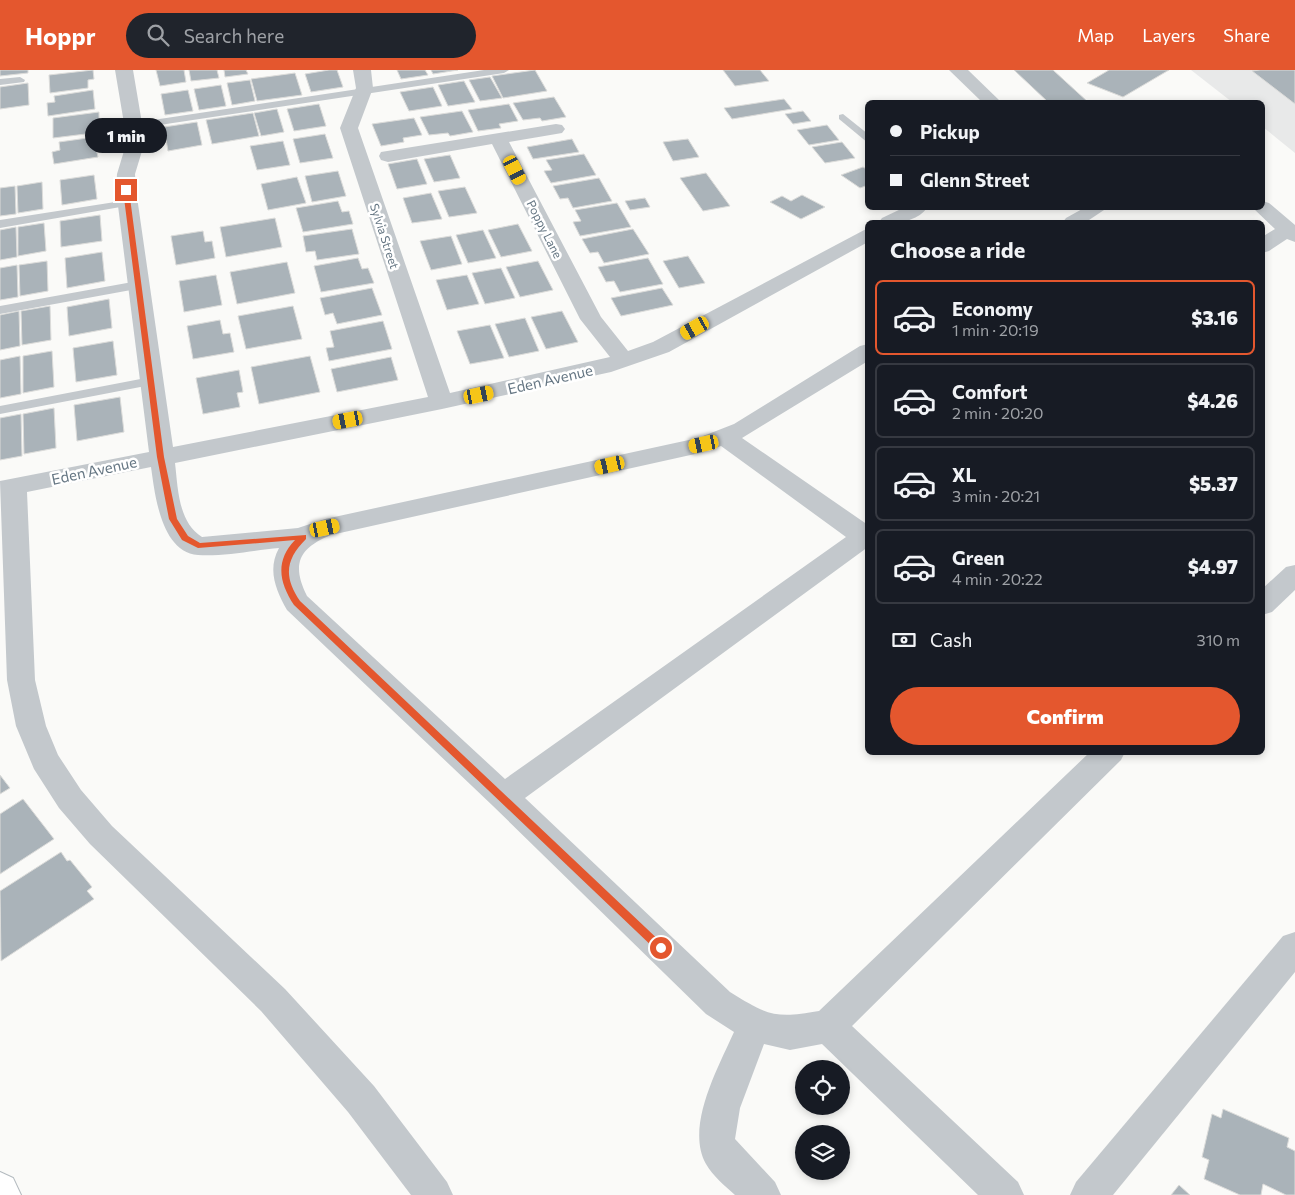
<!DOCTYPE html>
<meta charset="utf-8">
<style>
:root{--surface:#171b24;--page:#20242c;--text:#f1f3f6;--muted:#9ea1a6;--line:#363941;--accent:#e4572e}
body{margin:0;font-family:Commissioner,sans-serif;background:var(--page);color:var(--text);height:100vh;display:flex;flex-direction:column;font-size:19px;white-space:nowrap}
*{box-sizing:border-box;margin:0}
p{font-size:16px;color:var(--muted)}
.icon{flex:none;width:28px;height:28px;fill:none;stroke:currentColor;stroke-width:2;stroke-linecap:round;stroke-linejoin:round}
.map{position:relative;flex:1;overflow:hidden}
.drawer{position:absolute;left:865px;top:150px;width:400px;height:535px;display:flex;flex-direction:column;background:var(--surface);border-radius:8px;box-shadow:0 2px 8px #0003}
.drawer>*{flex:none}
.guide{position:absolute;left:865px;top:30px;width:400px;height:110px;border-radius:8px;box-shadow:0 2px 8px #0003;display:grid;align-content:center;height:110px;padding:0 25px;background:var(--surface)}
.controls{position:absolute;left:795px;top:990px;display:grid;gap:10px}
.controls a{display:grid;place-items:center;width:55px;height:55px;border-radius:50%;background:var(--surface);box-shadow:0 2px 8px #0003;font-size:25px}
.end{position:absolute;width:22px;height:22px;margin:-11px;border:6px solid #e4572e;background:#fff;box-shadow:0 0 0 2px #fff}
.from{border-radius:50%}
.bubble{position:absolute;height:35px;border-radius:18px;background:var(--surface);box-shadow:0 2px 8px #0003;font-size:16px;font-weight:800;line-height:35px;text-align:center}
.car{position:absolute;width:15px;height:30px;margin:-15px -8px;border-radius:6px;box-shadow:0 0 4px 1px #0007;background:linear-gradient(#f5c518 24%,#345 0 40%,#f5c518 0 76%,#345 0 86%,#f5c518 0)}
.guide b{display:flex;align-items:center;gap:18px;height:48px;font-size:19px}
.guide b+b{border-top:1px solid var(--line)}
.guide i{width:12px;height:12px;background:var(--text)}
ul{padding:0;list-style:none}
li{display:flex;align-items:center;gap:15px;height:75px;margin:0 10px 8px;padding:0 15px;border:2px solid var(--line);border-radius:8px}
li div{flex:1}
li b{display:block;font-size:19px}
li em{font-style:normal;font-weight:800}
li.current{border-color:var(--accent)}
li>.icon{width:45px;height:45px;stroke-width:1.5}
h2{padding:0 25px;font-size:22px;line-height:60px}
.pay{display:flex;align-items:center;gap:12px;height:55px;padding:0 25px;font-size:19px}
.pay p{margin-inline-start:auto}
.button{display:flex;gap:10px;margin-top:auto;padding:10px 25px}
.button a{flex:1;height:58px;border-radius:30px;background:var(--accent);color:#fff;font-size:20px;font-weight:800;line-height:58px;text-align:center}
header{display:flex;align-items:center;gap:30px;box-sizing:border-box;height:70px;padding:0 25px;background:var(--accent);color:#fff}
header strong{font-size:24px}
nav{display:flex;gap:28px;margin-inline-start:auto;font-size:18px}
.search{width:350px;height:45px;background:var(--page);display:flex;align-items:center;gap:12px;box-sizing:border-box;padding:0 18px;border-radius:28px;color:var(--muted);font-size:19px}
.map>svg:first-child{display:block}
.built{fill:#e8e9e9}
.building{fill:#aab3b9;stroke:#dcdcda}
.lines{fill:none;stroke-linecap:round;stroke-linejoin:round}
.secondary-casing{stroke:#b3babf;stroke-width:2}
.lane{fill:#c3c8cc;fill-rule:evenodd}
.street{fill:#c3c8cc;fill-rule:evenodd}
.secondary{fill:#fff;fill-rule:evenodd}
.route{fill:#e4572e}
.labels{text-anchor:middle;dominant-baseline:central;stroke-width:5;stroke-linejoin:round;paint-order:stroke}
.far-street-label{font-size:12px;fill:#657683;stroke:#fff}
.street-label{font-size:15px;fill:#657683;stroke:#fff}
</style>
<header>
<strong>Hoppr</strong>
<div class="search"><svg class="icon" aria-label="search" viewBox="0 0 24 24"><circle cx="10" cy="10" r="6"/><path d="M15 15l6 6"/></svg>Search here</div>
<nav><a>Map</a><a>Layers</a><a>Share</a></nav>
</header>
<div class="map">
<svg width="1295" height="1125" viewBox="0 0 1295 1125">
<rect width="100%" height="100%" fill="#fafaf8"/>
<polygon class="built" points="1191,0 1295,0 1295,83 1263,57 1262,32 1232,32"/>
<g class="building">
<polygon points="0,0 28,0 28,3 0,6"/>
<polygon points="93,0 94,9 88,10 88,18 50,23 49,5"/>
<polygon points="156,0 184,0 186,12 160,16"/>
<polygon points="189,0 217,0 219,8 191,11"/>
<polygon points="224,0 246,0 248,4 225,7"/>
<polygon points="329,0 337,0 343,17 311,22 305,4"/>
<polygon points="397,0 425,0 428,5 401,9"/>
<polygon points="431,0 458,0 433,4"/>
<polygon points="535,0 547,21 503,28 492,6"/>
<polygon points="723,0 760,0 769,11 735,16"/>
<polygon points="1014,0 1053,0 1088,32 1048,32"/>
<polygon points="1109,0 1169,0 1123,27 1087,13"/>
<polygon points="1260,0 1295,0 1295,34 1252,1"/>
<polygon points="295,3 302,25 257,31 251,9"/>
<polygon points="490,7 502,28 480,31 469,10"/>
<polygon points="250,10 255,31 232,35 227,13"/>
<polygon points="464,11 475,32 448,36 438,15"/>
<polygon points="28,13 29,35 0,39 0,17"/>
<polygon points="221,15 226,36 199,40 194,19"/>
<polygon points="433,17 442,36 409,41 400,22"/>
<polygon points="93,20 95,39 48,46 47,33 55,32 54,26"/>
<polygon points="188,20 193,41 165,45 161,24"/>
<polygon points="554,27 566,47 542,51 540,48 523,50 513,33"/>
<polygon points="784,29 792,39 732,49 724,38"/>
<polygon points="319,34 326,56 294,61 287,39"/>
<polygon points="509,34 518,51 499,54 501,58 478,61 468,40"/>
<polygon points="277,39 284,62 261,66 254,43"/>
<polygon points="462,41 473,62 450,66 448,63 429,65 420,47"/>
<polygon points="803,41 811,51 793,54 785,44"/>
<polygon points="99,42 99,53 94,53 94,63 53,68 53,48"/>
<polygon points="253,43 259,66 212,74 206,50"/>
<polygon points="414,48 422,65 403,68 404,72 381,76 372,54"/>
<polygon points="197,52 202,75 168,81 164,57"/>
<polygon points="827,55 839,70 809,75 797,60"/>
<polygon points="325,64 333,88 300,93 293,69"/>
<polygon points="102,66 104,77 96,78 98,87 54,94 52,82 60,80 59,72"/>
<polygon points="572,69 579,82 533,89 527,77"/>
<polygon points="688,69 699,87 673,91 663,72"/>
<polygon points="283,71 290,95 257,100 250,76"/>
<polygon points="842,72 855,88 825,93 812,77"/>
<polygon points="584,84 596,105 551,113 544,101 552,100 546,90"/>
<polygon points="450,85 460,108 434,112 424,89"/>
<polygon points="417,89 427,114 397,119 388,94"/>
<polygon points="863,97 868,100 868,115 860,118 841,105"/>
<polygon points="338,101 346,126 312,132 305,106"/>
<polygon points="706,103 730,136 703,141 680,108"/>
<polygon points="94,105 97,129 62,135 60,110"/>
<polygon points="297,107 306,133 268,140 261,114"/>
<polygon points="599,108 612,131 573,138 568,128 560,129 553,116"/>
<polygon points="42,112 43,139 18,143 17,116"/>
<polygon points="15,116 16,144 0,146 0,118"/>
<polygon points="465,117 477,143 449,147 438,121"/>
<polygon points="431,123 442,149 412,153 403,128"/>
<polygon points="802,125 825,137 801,149 770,132 782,126 791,131"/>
<polygon points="645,128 650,137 630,140 625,131"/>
<polygon points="338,131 342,142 349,141 353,154 303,162 296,138"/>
<polygon points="617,133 631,157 580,166 573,152 581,151 575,140"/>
<polygon points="100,145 102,171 61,177 60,151"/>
<polygon points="275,148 282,177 226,187 220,157"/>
<polygon points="44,153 46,181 18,186 18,157"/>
<polygon points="518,154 532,181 501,187 488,160"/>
<polygon points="16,157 17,187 0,190 0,160"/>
<polygon points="352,159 359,184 317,190 315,181 306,182 303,166"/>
<polygon points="633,159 649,184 604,193 598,182 590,183 582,169"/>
<polygon points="483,160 496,188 468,193 456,165"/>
<polygon points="203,161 205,172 212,171 215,188 176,195 171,166"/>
<polygon points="451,166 462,194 431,200 420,171"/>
<polygon points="102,182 105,211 67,218 65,188"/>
<polygon points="688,186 705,213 679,218 663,191"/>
<polygon points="358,188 362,199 368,198 374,213 321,222 314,196"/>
<polygon points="648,188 663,214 620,222 614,211 606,212 598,197"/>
<polygon points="47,191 48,221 20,226 19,195"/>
<polygon points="538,191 553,220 520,227 506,197"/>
<polygon points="287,192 295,223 237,234 230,202"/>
<polygon points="17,195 18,227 0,230 0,198"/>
<polygon points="501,198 515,228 485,234 472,203"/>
<polygon points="216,205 222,235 184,242 179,211"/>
<polygon points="467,205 479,234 447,240 436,210"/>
<polygon points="372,218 382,245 337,254 333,243 325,245 320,228"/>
<polygon points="662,218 673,235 621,246 611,228"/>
<polygon points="109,229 112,258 69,266 67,237"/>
<polygon points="50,236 51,270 22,275 21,241"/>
<polygon points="293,236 302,269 246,279 238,246"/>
<polygon points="19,241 20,276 0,280 0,245"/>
<polygon points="562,241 578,272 546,279 531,247"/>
<polygon points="525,248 539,281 509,287 495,254"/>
<polygon points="220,250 223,264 230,263 234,282 193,289 187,256"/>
<polygon points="383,251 392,279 329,291 326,278 334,277 330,261"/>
<polygon points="490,255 504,288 470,294 457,261"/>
<polygon points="113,271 117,305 76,312 73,278"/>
<polygon points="52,281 54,317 23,323 23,286"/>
<polygon points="20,286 21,324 0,328 0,290"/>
<polygon points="310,286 320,322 259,334 251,297"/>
<polygon points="391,287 398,310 337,322 331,299"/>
<polygon points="239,300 243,322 237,323 240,337 203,344 196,308"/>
<polygon points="120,327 124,362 77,371 74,335"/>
<polygon points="54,338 56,378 24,384 23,344"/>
<polygon points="21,344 22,386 0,390 0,348"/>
<polygon points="0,705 10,718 0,724"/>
<polygon points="23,729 54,769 0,804 0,744"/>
<polygon points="61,782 67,791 70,790 92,817 87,821 94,829 1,891 0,821"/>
<polygon points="1223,1039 1289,1068 1287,1077 1295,1081 1295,1125 1286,1125 1263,1114 1261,1125 1240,1125 1204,1109 1209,1090 1202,1087 1212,1044 1221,1048"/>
<polygon points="1179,1115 1190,1125 1171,1125"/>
</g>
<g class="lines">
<defs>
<polygon id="secondary" points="0,1102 13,1108 21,1125 0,1125"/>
</defs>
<use href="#secondary" class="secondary-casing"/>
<g class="lane">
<polygon points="484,0 509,0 504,3 133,59 128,56 133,53"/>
<polygon points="20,7 25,10 24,12 0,15 0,9"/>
<polygon points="843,44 868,64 868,73 839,49 839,45"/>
<polygon points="128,130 134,133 132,135 0,158 0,150"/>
<polygon points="138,211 142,212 144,215 142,218 0,244 0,236"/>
<polygon points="151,307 158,311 156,314 0,344 0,336"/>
</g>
<g class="street">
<path d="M115 0H133L145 71 135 104 136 120 173 377 428 327 340 58 356 18 353 0H371L373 18 358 58 450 323 610 287 580 249 492 74 388 92 381 90 379 86 381 82 556 54 562 55 565 59 562 63 509 72 601 247 628 281 653 272 868 158V172L669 282 611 302 442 339 175 393C178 418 178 452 202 467L298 458 325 449 698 368 734 354 860 276 868 274V291L742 368 868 455V477L525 728 730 922C767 945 775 949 819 941L1090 682H1125L1121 690 852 956 1018 1112 1024 1125H978L822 974 790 980 764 974 740 1038 735 1069 775 1112 781 1125H735C725 1116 713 1106 706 1094 685 1057 718 998 734 962L706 944 493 736 287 540C276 520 267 500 279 478 255 480 221 487 198 485 161 482 155 425 151 397L27 422 35 610 46 656 58 685 81 720 112 756 285 919 374 1016 447 1112 453 1125H411L348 1042 261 941 90 774 59 738 34 699 16 656 7 610 0 411 149 382 116 120 117 104 127 71ZM721 376 846 467 505 709 307 526C291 494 299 478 331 465L704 382Z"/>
<polygon points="949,0 968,0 1001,32 982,32"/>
<polygon points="1262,131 1269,133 1295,155 1295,172 1287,169 1269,181 1262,183 1262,167 1275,159 1253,138 1262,138"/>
<path d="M903 138H927C917 152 895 154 879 152L882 148Z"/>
<polygon points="1084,138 1107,138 1086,152 1063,152 1066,148"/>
<polygon points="1295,495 1295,520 1272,542 1262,545 1262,519 1286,497"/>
<polygon points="1295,862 1295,902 1113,1125 1070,1125 1076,1112 1283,866"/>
</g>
<use href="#secondary" class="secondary"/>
</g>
<path class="route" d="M126 118 129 120 164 387 177 449 188 466 200 473 306 465V469C286 489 283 506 300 531L664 875V881H657L294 535C279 512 275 491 295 470L198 478 182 470 169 449 157 387 123 120Z"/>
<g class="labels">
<g class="far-street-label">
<text transform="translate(545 159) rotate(63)">Poppy Lane</text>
<text transform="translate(385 166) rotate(72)">Sylvia Street</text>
</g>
<g class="street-label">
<text transform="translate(550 309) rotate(-13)">Eden Avenue</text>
<text transform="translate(94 400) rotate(-12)">Eden Avenue</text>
</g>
</g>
</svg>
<div class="controls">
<a><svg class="icon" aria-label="locate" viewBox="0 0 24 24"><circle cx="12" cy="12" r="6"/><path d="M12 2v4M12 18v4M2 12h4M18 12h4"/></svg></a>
<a><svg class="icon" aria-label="layers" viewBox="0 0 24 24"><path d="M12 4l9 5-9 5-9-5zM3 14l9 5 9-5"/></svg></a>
</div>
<i class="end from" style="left:661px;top:878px"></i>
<i class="end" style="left:126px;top:120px"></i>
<div class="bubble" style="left:85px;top:48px;width:82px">1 min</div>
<i class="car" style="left:515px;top:100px;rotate:153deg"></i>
<i class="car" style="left:695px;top:258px;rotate:241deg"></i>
<i class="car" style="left:479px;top:325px;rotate:78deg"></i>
<i class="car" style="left:348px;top:350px;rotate:259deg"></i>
<i class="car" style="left:704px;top:374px;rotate:258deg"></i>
<i class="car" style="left:610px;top:395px;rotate:257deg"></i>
<i class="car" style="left:325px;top:458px;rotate:78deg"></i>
<div class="guide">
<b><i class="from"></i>Pickup</b>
<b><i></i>Glenn Street</b>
</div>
<section class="drawer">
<h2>Choose a ride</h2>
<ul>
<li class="current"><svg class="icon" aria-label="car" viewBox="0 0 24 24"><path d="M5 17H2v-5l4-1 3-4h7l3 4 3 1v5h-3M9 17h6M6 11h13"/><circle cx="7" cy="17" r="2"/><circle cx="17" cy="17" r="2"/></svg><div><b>Economy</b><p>1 min · 20:19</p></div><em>$3.16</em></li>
<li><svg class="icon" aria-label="car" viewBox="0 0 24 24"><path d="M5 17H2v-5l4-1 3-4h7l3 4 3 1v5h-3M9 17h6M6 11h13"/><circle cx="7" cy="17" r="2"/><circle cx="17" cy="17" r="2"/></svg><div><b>Comfort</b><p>2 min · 20:20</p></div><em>$4.26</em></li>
<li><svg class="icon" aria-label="car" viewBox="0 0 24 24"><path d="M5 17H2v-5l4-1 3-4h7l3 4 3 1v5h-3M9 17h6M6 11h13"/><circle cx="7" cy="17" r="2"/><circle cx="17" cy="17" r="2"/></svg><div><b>XL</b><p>3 min · 20:21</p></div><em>$5.37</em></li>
<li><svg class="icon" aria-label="car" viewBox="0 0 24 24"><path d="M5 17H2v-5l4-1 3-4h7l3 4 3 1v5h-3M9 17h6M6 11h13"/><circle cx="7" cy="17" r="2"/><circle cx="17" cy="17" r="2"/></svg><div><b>Green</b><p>4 min · 20:22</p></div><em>$4.97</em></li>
</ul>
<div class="pay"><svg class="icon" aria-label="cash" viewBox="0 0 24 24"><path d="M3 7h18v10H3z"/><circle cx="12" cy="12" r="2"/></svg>Cash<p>310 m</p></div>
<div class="button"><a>Confirm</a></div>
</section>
</div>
